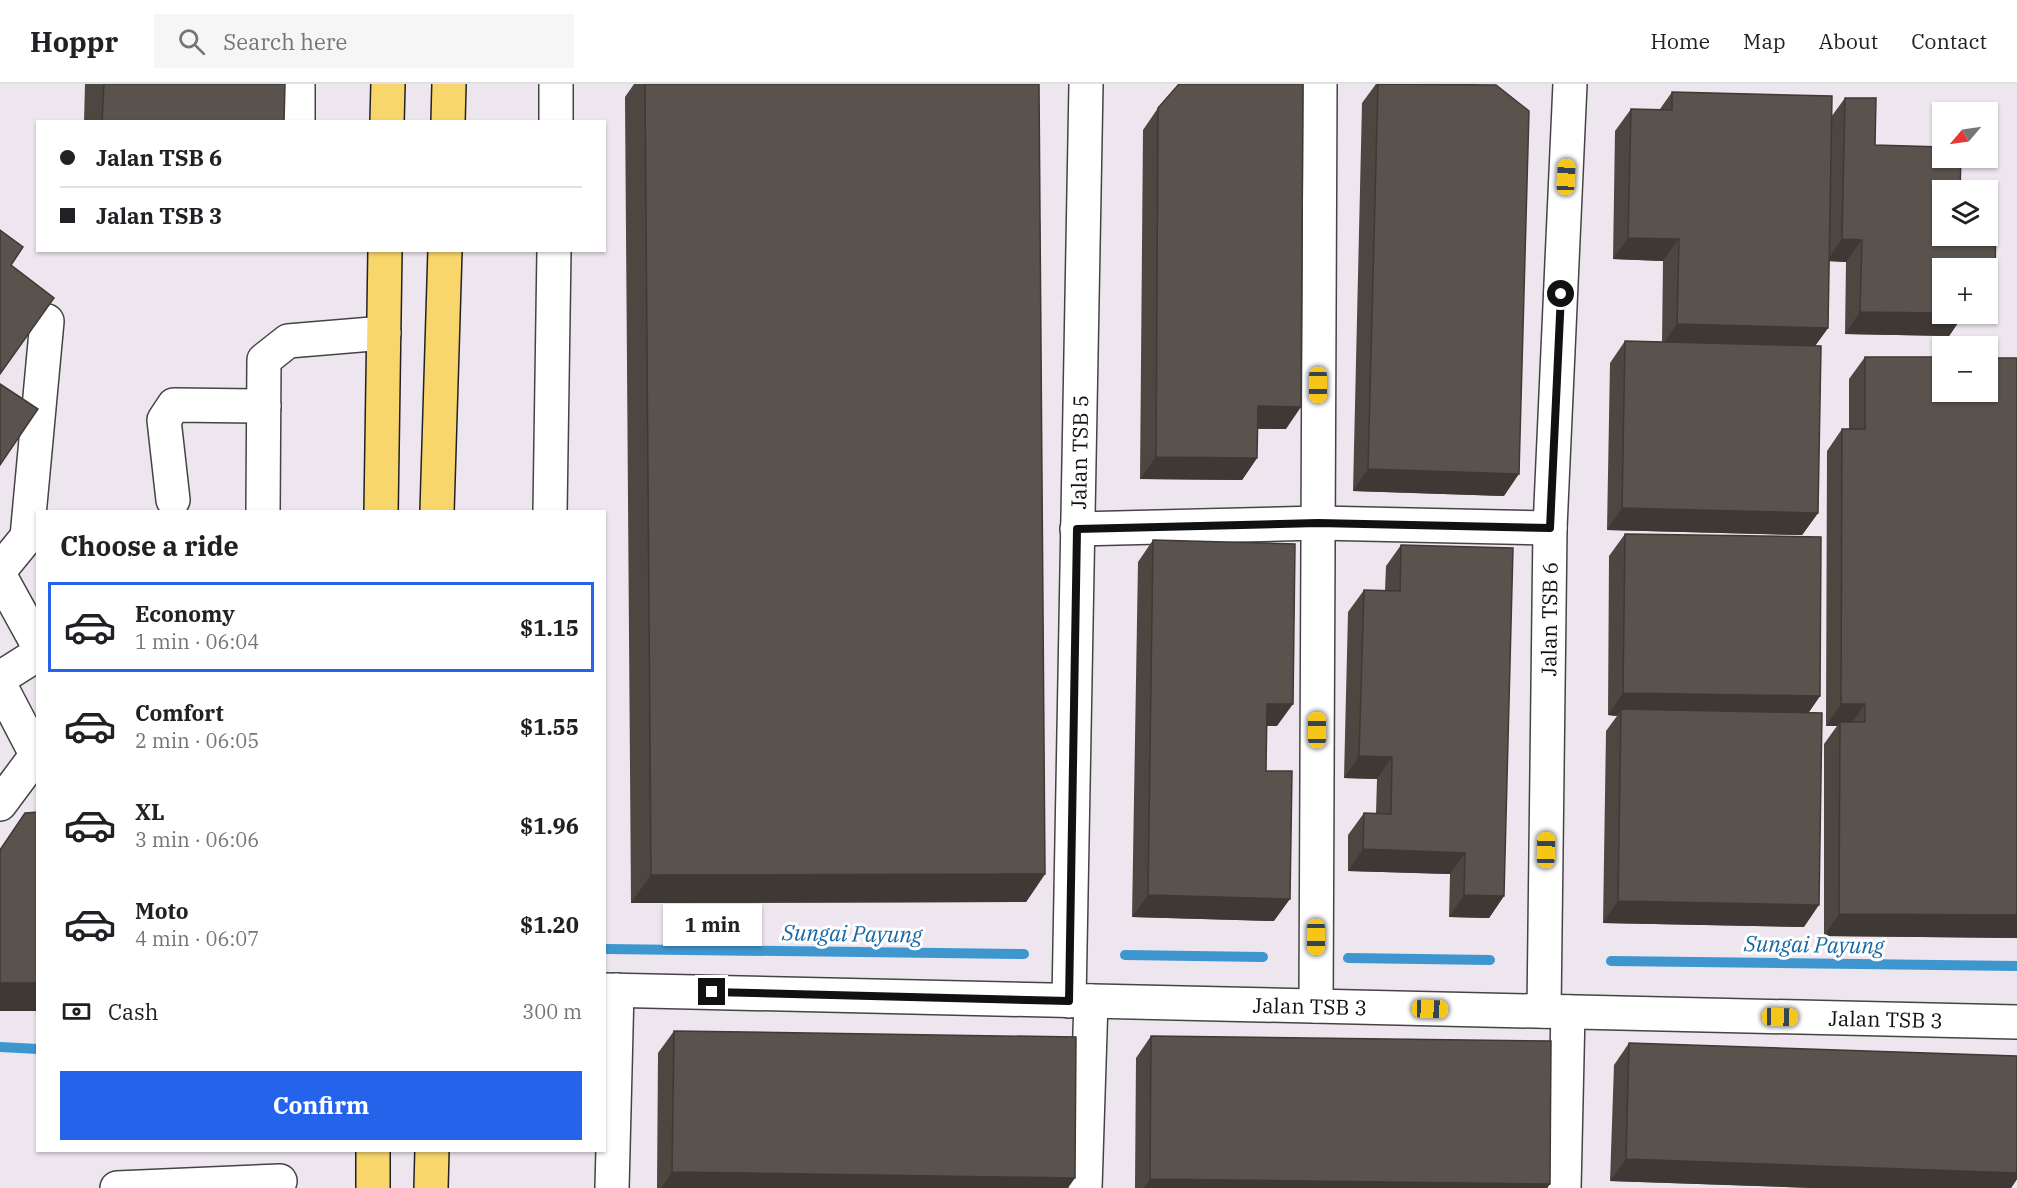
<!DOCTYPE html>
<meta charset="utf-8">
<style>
:root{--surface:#fff;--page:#f6f6f6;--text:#202124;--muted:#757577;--line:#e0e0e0;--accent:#2563eb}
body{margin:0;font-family:"IBM Plex Serif",serif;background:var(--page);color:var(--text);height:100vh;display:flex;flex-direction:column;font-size:22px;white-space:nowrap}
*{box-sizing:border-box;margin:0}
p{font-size:20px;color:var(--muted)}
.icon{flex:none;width:33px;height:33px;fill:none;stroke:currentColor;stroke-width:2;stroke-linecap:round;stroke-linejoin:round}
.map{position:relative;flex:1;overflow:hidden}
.drawer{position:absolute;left:36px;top:426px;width:570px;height:642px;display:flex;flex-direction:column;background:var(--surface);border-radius:0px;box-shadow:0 2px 4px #0004}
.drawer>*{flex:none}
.guide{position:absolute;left:36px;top:36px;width:570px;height:132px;border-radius:0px;box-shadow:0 2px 4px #0004;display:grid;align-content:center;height:132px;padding:0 24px;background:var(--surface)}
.needle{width:39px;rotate:241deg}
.buttons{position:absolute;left:1932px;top:18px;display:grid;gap:12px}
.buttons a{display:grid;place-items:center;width:66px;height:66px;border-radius:0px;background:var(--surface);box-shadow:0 2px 4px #0004;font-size:30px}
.end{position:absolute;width:27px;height:27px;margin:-14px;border:8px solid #111;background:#fff;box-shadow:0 0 0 3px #fff}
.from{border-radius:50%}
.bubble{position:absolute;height:42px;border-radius:0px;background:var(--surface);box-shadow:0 2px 4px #0004;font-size:20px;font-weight:700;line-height:42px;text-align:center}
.car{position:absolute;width:18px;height:36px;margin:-18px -9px;border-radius:8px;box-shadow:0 0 4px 2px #0007;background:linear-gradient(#f5c518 24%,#345 0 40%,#f5c518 0 76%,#345 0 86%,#f5c518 0)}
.guide b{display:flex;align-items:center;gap:21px;height:57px;font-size:22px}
.guide b+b{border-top:2px solid var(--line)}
.guide i{width:15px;height:15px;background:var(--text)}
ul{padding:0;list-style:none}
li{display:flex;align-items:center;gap:18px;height:90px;margin:0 12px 9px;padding:0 12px;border:3px solid transparent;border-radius:0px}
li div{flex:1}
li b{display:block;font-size:22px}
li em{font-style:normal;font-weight:700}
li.selected{border-color:var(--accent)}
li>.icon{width:54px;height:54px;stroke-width:1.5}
h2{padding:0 24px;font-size:27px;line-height:72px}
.pay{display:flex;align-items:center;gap:15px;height:66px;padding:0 24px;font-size:22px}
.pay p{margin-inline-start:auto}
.cta{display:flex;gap:12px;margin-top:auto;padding:12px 24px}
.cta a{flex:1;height:69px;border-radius:0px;background:var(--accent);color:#fff;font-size:24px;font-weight:700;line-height:69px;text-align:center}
header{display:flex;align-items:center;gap:36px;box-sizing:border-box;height:84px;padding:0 30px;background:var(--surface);border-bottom:2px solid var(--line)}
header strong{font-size:28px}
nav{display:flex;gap:33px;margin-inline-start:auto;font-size:21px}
.search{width:420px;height:54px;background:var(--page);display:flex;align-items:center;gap:15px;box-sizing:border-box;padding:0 21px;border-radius:0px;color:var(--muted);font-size:22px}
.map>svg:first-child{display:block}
.industrial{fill:#eee6ef;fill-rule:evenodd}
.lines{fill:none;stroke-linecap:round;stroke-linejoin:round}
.stream{stroke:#3f96cf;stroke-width:10}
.minor-casing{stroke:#444;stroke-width:36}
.major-casing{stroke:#222;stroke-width:36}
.minor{stroke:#fff;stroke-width:33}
.major{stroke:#f9d66b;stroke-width:33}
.wall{fill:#4d4742}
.shaded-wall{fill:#3f3936}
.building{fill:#5a524d;stroke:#3f3936;stroke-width:1.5}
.route{stroke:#111;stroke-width:8}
.labels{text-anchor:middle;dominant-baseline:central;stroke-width:6;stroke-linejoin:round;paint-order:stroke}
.street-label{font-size:21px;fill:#111;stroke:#fff}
.water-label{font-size:22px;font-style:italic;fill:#1768a6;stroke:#fff}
</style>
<header>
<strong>Hoppr</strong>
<div class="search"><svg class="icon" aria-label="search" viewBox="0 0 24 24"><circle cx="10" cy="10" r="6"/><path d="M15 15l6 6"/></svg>Search here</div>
<nav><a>Home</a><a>Map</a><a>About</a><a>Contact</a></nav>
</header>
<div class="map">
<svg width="2017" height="1104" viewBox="0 0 2017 1104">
<rect width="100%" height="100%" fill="#fffdf5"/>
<path class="industrial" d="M0 0H2017V1104H0ZM1942 28H1988V74H1942ZM38 38H604V166H38ZM1942 106H1988V152H1942ZM1942 184H1988V230H1942ZM1942 262H1988V308H1942ZM38 428H604V1066H38Z"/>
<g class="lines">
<g class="stream">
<polyline points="607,865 1024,870"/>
<polyline points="1125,871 1263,873"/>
<polyline points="1348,874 1490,876"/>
<polyline points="1611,877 2017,882"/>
<polyline points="0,963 38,965"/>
</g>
<defs>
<g id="minor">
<polyline points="298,38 298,0"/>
<polyline points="556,38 556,0"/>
<polyline points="173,416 164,336 174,321 264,322"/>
<polyline points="263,428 264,276 288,257 384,249"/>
<polyline points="550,428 554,166"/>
<polyline points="1077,445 1318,439 1550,444"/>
<polyline points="0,486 27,453 47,237"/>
<polyline points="0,492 38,561"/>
<polyline points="0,594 38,570"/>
<polyline points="0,601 36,670"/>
<polyline points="0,720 38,669"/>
<path id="s1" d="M604 906 2017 938"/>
<path id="s2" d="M1069 917 1086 0"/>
<polyline points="1316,922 1320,0"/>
<path id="s3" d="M1544 927 1550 444 1570 0"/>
<polyline points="117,1104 280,1097"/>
<polyline points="612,1104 617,906"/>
<polyline points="1085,1104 1091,917"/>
<polyline points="1564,1104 1568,928"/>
</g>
<g id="major">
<polyline points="387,38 388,0"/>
<polyline points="448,38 449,0"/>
<polyline points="381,428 385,166"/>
<polyline points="437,428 445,166"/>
<polyline points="373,1104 373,1066"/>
<polyline points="431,1104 432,1066"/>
</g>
</defs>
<use href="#minor" class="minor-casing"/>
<use href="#major" class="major-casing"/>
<use href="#minor" class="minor"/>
<use href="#major" class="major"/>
</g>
<g class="wall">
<polygon points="85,0 285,0 284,38 84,38"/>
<polygon points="634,0 1039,0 1045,790 1026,818 631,819 625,13"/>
<polygon points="1376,0 1474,0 1504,412 1353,407 1362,19"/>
<polygon points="1672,8 1832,12 1831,33 1845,14 1876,14 1875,61 1942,63 1942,74 1961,74 1960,106 1942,106 1942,152 1988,152 1988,128 1996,128 1995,198 1988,209 1988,184 1942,184 1942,230 1964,230 1949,252 1845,250 1846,178 1829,177 1828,244 1815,262 1821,262 1818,429 1802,451 1607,446 1610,279 1625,257 1662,258 1663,177 1613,175 1615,47 1631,25 1660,25"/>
<polygon points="1158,24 1286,345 1257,345 1257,374 1242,396 1140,395 1143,46"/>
<polygon points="1865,273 2017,274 2017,854 1824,852 1824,660 1837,642 1826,642 1827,367 1842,345 1849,345 1849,295"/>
<polygon points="1625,450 1820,612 1808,629 1804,843 1603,839 1606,647 1617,632 1608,631 1609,472"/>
<polygon points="1153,456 1277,642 1266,642 1266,687 1274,837 1132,833 1138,478"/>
<polygon points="1401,461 1504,812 1489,834 1449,833 1450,790 1348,787 1348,751 1364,729 1376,729 1377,695 1344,694 1348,528 1364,506 1385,507 1386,482"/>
<polygon points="25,729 0,927 0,765"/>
<polygon points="674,947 1068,1104 657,1104 658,969"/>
<polygon points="1151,952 1550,1100 1547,1104 1135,1104 1136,974"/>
<polygon points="1629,959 2017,972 2017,1095 2011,1104 1813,1104 1610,1097 1614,981"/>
</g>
<g class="shaded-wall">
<polygon points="1628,154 1679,155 1663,177 1613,175"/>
<polygon points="1842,155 1862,156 1846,178 1827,177"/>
<polygon points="1988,198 1995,198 1988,209"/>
<polygon points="1860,228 1964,230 1949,252 1845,250"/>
<polygon points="1677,240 1828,244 1812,266 1662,262"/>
<polygon points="1258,322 1301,323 1286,345 1242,344"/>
<polygon points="1156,373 1257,374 1242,396 1140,395"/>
<polygon points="1368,385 1519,390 1504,412 1353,407"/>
<polygon points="1622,424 1818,429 1802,451 1607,446"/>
<polygon points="1623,609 1820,612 1805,634 1621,625 1617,632 1608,631"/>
<polygon points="1267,620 1293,620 1277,642 1251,642"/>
<polygon points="1841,620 1865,620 1850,642 1840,638 1837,642 1826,642"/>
<polygon points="1359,672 1392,673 1377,695 1344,694"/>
<polygon points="1363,765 1465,769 1450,790 1348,787"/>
<polygon points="1045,790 1026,818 631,819 651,791"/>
<polygon points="1148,811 1290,815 1274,837 1132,833"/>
<polygon points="1464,811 1504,812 1489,834 1449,833"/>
<polygon points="1618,817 1819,821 1804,843 1603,839"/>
<polygon points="1839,830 2017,831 2017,854 1824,852"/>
<rect x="0" y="899" width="38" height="28"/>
<polygon points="1626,1075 2017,1089 2017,1095 2011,1104 1813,1104 1610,1097"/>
<polygon points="672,1088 1075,1094 1068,1104 661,1104"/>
<polygon points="1150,1095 1550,1100 1547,1104 1144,1104"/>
</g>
<g class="building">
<polygon points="104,0 285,0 284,38 102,38"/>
<polygon points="645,0 1039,0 1045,790 651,791"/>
<polygon points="1179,0 1303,0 1301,323 1258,322 1257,374 1156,373 1158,24"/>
<polygon points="1378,0 1496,1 1529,27 1519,390 1368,385"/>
<polygon points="1672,8 1832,12 1828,244 1677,240 1679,155 1628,154 1631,25 1672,26"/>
<polygon points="1845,14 1876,14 1875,61 1942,63 1942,74 1961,74 1960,106 1942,106 1942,152 1988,152 1988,128 1996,128 1995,198 1988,198 1988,184 1942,184 1942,229 1860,228 1862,156 1842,155"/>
<polygon points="0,146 23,163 11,181 54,214 0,290"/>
<polygon points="1625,257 1821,262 1818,429 1622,424"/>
<polygon points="1865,273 1942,273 1942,308 1988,308 1988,274 2017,274 2017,831 1839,830 1840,638 1865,638 1865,620 1841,620 1842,345 1865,345"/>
<polygon points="0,300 38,325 0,381"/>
<polygon points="1625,450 1821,453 1820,612 1623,609"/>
<polygon points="1153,456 1295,460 1293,620 1267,620 1266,687 1292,687 1290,815 1148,811"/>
<polygon points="1401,461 1513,464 1504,812 1464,811 1465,769 1363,765 1364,729 1391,730 1392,673 1359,672 1364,506 1400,507"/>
<polygon points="1621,625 1822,629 1819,821 1618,817"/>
<polygon points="38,728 38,899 0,899 0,766 25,729"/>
<polygon points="674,947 1076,953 1075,1094 672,1088"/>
<polygon points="1151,952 1551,957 1550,1100 1150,1095"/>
<polygon points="1629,959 2017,972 2017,1089 1626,1075"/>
</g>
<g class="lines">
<polyline class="route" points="712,908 1069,917 1077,445 1318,439 1550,444 1561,210"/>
</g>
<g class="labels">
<g class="street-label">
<text stroke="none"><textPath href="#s2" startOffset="549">Jalan TSB 5</textPath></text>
<text stroke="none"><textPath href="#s3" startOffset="392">Jalan TSB 6</textPath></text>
<text stroke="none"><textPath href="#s1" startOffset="706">Jalan TSB 3</textPath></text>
<text stroke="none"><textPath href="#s1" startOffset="1282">Jalan TSB 3</textPath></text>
</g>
<g class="water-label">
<text transform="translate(852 849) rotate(1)">Sungai Payung</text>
<text transform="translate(1814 860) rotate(1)">Sungai Payung</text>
</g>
</g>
</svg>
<div class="buttons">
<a><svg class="needle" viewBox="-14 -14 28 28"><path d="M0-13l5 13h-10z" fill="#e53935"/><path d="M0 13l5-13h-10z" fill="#757577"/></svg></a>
<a><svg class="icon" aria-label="layers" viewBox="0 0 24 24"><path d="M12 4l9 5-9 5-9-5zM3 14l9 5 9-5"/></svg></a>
<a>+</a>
<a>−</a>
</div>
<i class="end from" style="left:1561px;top:210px"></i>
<i class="end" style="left:712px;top:908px"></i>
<div class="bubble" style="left:663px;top:820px;width:99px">1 min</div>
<i class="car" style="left:1566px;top:93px;rotate:3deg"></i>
<i class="car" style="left:1318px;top:301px;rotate:180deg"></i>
<i class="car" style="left:1317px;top:646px;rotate:0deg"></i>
<i class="car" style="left:1546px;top:766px;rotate:1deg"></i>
<i class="car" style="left:1316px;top:853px;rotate:180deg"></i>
<i class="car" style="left:1430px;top:925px;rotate:92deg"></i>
<i class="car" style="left:1780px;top:933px;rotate:91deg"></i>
<div class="guide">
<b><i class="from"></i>Jalan TSB 6</b>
<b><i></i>Jalan TSB 3</b>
</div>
<section class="drawer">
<h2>Choose a ride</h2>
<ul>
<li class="selected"><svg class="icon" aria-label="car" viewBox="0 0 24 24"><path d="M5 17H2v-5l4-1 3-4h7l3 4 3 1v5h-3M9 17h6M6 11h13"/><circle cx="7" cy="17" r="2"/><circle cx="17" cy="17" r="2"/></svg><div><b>Economy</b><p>1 min · 06:04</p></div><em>$1.15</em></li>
<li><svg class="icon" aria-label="car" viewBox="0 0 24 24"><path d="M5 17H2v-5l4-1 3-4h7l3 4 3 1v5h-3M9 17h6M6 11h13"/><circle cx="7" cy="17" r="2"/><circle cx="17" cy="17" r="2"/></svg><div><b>Comfort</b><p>2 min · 06:05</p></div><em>$1.55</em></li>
<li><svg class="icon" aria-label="car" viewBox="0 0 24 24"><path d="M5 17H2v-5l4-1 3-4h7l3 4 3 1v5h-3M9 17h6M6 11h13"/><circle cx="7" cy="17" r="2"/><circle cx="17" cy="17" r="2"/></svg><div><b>XL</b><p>3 min · 06:06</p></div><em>$1.96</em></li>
<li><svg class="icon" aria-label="car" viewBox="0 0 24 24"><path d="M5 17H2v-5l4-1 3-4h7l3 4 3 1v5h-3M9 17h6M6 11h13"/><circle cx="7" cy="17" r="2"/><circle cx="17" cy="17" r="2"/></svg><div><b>Moto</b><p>4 min · 06:07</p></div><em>$1.20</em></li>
</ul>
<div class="pay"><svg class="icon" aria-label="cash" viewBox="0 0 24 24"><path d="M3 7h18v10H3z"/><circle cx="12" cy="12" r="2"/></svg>Cash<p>300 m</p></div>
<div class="cta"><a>Confirm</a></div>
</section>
</div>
